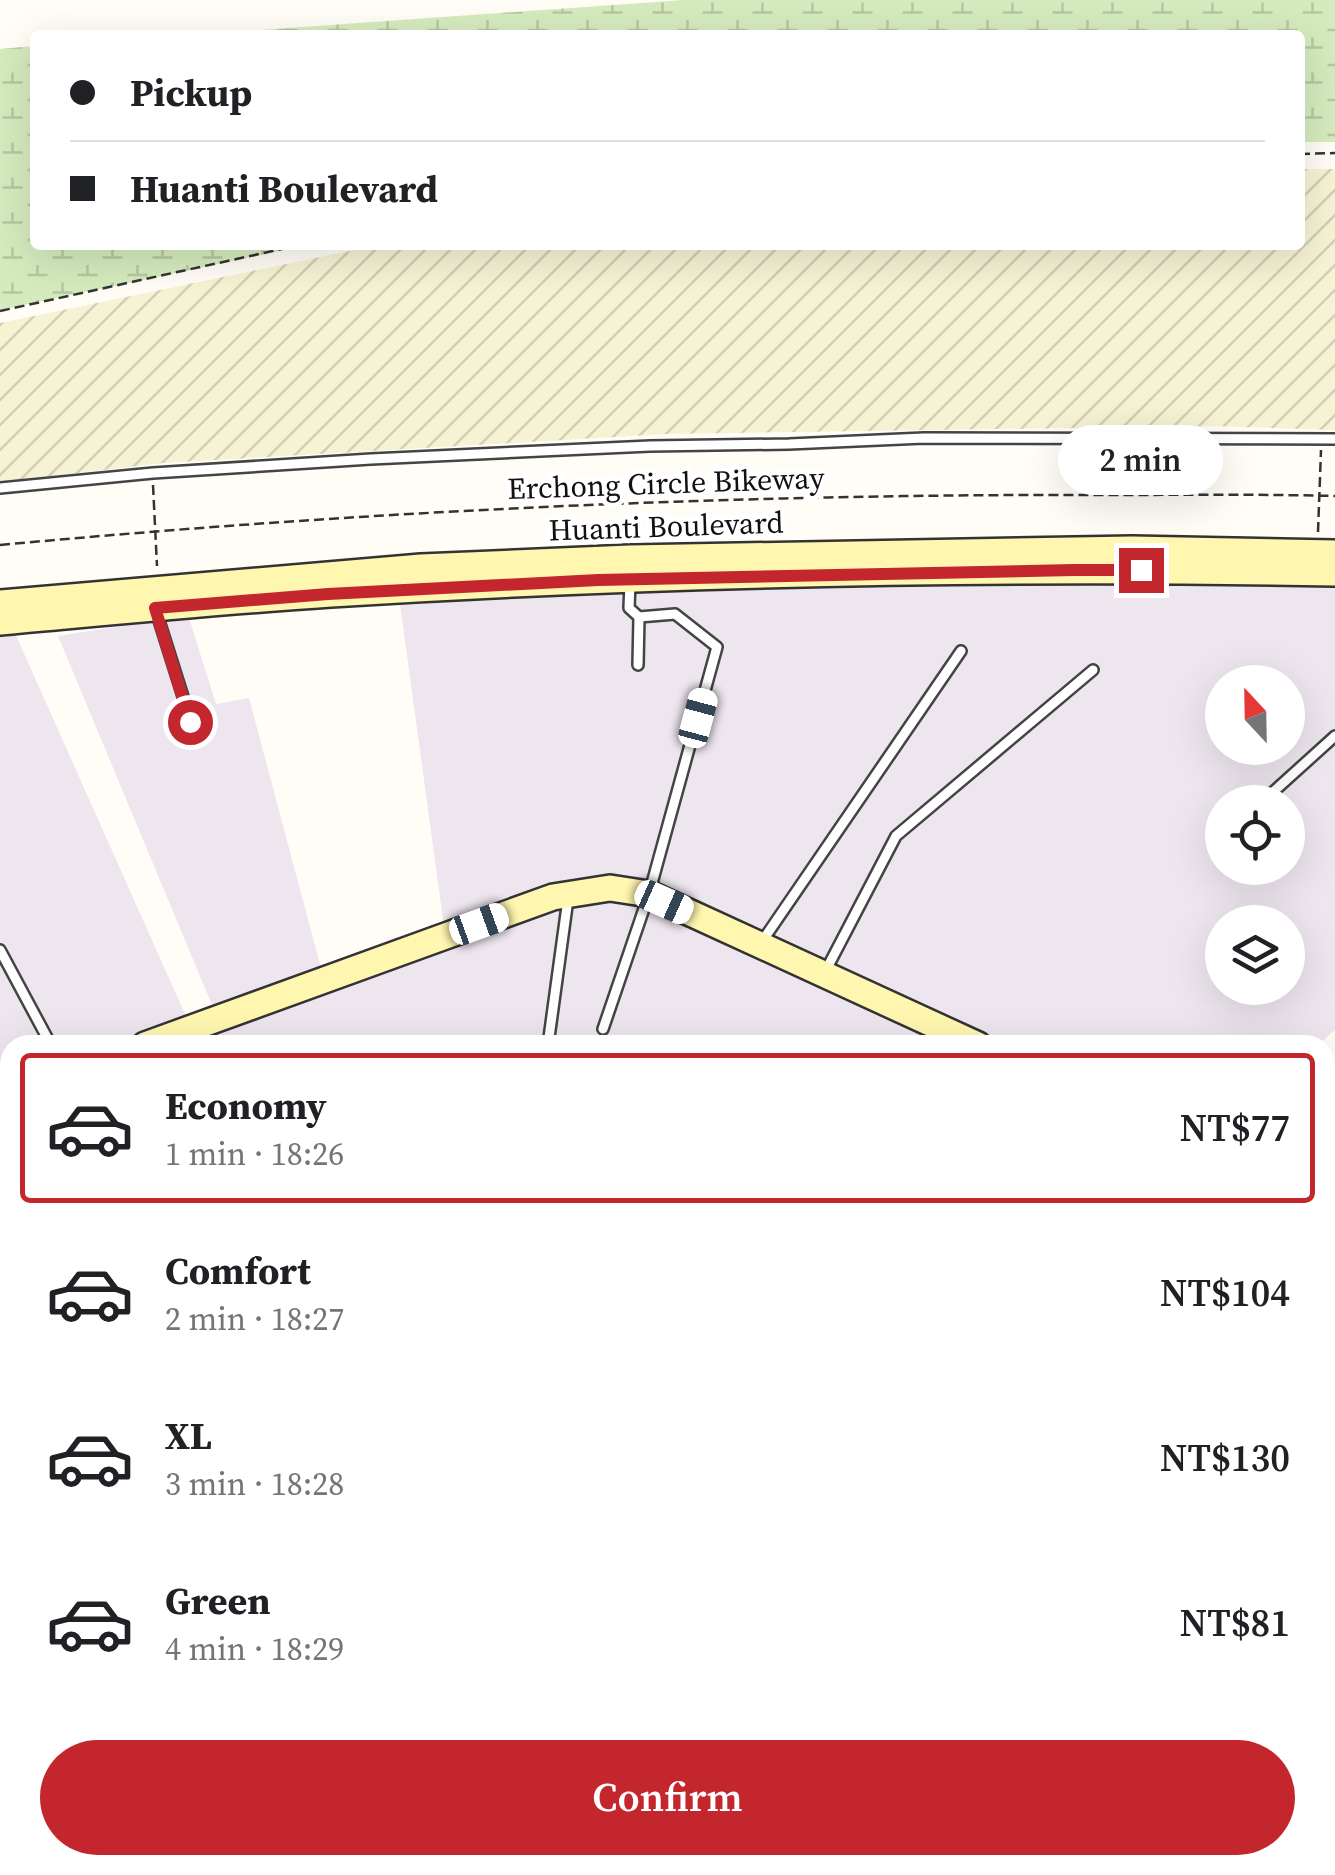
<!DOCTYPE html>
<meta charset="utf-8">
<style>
:root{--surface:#fff;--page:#f6f6f6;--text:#202124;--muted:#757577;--line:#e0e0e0;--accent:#c4262e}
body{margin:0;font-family:"Source Serif 4",serif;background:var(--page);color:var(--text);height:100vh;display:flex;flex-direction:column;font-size:38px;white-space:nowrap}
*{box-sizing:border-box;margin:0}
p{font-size:32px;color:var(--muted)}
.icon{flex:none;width:55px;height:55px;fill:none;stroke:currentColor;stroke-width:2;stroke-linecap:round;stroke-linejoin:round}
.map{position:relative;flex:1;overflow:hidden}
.side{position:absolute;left:0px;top:1035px;width:1335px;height:840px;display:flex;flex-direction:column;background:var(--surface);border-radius:30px 30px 0 0;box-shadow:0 10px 40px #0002}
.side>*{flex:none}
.top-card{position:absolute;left:30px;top:30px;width:1275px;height:220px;border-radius:10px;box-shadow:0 10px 40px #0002;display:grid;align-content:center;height:220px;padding:0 40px;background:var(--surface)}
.needle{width:65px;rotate:338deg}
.controls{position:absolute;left:1205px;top:665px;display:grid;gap:20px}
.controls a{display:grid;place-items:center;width:100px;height:100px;border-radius:50%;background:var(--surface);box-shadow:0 10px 40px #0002;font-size:50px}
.end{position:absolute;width:45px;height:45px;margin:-22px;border:12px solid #c4262e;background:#fff;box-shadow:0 0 0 5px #fff}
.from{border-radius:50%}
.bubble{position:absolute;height:70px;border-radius:35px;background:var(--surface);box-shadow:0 10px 40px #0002;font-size:32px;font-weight:600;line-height:70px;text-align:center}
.car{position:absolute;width:30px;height:60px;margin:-30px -15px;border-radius:12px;box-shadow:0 0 8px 2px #0007;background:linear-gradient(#fff 24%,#345 0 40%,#fff 0 76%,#345 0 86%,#fff 0)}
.top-card b{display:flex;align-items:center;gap:35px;height:95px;font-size:38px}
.top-card b+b{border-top:2px solid var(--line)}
.top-card i{width:25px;height:25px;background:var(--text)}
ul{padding:18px 0 0;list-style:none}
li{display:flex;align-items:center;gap:30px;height:150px;margin:0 20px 15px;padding:0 20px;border:5px solid transparent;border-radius:10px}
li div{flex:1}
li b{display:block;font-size:38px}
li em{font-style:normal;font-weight:600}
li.on{border-color:var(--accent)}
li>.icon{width:90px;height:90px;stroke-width:1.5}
.primary-button{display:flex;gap:20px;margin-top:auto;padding:20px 40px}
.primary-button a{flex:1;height:115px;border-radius:60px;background:var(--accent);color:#fff;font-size:40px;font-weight:600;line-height:115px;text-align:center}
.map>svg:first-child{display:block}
.industrial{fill:#eee6ef;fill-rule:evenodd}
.farmland{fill:url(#farmland-furrows)}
.wetland{fill:url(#wetland-marsh)}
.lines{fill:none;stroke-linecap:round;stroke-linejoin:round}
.stream{stroke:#3f96cf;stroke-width:5}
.building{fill:#5a524d}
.lane-casing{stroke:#444;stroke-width:14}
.secondary-casing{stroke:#333;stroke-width:30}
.path{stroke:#333;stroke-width:2.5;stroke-dasharray:10 5;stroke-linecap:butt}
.lane{stroke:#fff;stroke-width:9}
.secondary{stroke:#fff6b0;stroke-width:25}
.route{stroke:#c4262e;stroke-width:12}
.labels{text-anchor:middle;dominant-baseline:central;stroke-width:10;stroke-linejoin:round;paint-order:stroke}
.street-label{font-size:30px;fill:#111;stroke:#fff}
</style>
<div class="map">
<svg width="1335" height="1875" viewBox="0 0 1335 1875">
<defs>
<pattern id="farmland-furrows" width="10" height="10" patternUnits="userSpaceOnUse" patternTransform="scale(2.5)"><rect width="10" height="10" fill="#f6f3d4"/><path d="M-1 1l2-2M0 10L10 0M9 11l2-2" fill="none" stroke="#d2cfb5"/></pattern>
<pattern id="wetland-marsh" width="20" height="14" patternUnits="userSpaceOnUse" patternTransform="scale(2.5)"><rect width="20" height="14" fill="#d5ebbd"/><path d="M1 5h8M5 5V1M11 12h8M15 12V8" fill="none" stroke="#b6c8a1"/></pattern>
</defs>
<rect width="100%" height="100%" fill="#fffdf5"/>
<g class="industrial">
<path d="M1012 580 1335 585V1030L1318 1045H10V1149L0 1136V633L14 631 189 1023 215 1012 58 636 188 615 216 704 249 698 322 972 445 934 399 597ZM1222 682H1288V748H1222ZM1222 802H1288V868H1222ZM1222 922H1288V988H1222Z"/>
<polygon points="1335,1094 1335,1627 1325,1635 1325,1103"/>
<polygon points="10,1493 10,1559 0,1564 0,1500"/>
<polygon points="0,1812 10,1820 10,1865 69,1865 80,1875 0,1875"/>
<polygon points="161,1865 231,1865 241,1875 139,1875"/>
<polygon points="605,1865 1007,1865 995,1875 612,1875"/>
</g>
<g class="farmland">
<polygon points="1300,169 1335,169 1335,430 1212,426 667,434 163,463 0,482 0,323 379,245 1300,245"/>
<polygon points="10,1559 10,1820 0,1812 0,1565"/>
<polygon points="69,1865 161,1865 139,1875 80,1875"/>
</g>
<g class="wetland">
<polygon points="683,0 1335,0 1335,142 1300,142 1300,35 191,35"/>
<polygon points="35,46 35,245 308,245 0,310 0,49"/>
</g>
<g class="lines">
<polyline class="stream" points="121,1875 140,1865"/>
</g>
<g class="building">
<polygon points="452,1865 486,1865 475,1875 462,1875"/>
<polygon points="513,1865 549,1865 539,1875 502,1875"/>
</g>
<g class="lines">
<defs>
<g id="lane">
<polyline points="0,488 153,473 371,459 650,446 789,444 924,438 1335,439"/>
<polyline points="156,611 191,722"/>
<polyline points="638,665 639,617"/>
<polyline points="1262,802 1335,736"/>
<polyline points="761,943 961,651"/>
<polyline points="0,950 51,1045"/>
<polyline points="825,972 896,836 1093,670"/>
<polyline points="603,1029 649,894 717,647 675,614 639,617 629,608 630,583"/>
<polyline points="548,1045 568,899"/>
<polyline points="0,1552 10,1546"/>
<polyline points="0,1557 10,1566"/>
<polyline points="1325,1598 1335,1608"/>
<polyline points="1325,1711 1335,1702"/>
<polyline points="0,1832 10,1839"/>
<polyline points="44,1865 58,1875"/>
<polyline points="227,1865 240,1875"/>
<polyline points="367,1865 379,1875"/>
<polyline points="887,1865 896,1875"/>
<polyline points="421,1875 429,1865"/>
<polyline points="1137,1875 1148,1865"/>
</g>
<g id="secondary">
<polyline points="0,603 421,567 630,558 1132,549 1335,553"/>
<path d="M0 622C110 612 221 601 331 594 665 573 1000 567 1335 573"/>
<polyline points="145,1045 553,897 610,888 649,894 978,1045"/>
<polyline points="0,1097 10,1094"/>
<polyline points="1325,1197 1335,1200"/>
<polyline points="1325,1832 1335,1823"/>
<polyline points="1278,1875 1289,1865"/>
</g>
</defs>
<use href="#lane" class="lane-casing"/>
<use href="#secondary" class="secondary-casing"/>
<g class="path">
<polyline points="1300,154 1335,153"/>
<polyline points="0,311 300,245"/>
<polyline points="153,485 157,566"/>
<polyline points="1318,532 1321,450"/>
<path d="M0 545C364 511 728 494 1093 495 1174 495 1255 494 1335 496"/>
</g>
<use href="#lane" class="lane"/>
<use href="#secondary" class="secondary"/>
</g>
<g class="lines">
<polyline class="route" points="190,722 155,608 328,594 598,580 1074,570 1141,570"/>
</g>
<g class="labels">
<g class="street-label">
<text transform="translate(666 483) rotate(-2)">Erchong Circle Bikeway</text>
<text transform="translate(666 526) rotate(-2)">Huanti Boulevard</text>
</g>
</g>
</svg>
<div class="controls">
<a><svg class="needle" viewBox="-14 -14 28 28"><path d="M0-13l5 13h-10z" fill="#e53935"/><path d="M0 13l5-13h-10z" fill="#757577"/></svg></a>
<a><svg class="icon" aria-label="locate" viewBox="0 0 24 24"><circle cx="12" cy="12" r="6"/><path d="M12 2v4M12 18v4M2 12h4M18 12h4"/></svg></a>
<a><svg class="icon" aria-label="layers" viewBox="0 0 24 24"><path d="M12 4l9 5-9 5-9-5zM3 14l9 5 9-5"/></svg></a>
</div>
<i class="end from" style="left:190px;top:722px"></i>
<i class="end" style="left:1141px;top:570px"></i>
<div class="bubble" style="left:1058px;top:425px;width:165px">2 min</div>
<i class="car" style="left:698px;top:718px;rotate:15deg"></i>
<i class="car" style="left:664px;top:902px;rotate:114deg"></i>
<i class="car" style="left:479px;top:924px;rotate:70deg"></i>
<div class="top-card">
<b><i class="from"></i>Pickup</b>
<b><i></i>Huanti Boulevard</b>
</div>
<section class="side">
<ul>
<li class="on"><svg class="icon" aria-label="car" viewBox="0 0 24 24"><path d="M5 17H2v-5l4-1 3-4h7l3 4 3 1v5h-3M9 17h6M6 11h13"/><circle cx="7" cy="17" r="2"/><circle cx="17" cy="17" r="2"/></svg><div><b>Economy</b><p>1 min · 18:26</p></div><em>NT$77</em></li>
<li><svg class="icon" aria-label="car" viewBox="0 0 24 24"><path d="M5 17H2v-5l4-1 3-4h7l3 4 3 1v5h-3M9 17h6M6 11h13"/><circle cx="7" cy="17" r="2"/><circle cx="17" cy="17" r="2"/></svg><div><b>Comfort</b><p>2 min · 18:27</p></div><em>NT$104</em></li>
<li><svg class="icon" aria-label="car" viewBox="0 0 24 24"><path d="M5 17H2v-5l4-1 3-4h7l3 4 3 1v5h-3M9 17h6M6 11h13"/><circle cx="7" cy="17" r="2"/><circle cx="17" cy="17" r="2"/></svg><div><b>XL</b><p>3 min · 18:28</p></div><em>NT$130</em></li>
<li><svg class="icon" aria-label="car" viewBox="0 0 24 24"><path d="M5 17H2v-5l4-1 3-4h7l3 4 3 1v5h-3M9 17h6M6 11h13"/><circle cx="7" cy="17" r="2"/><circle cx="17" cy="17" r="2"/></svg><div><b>Green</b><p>4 min · 18:29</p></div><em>NT$81</em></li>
</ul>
<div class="primary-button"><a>Confirm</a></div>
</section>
</div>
